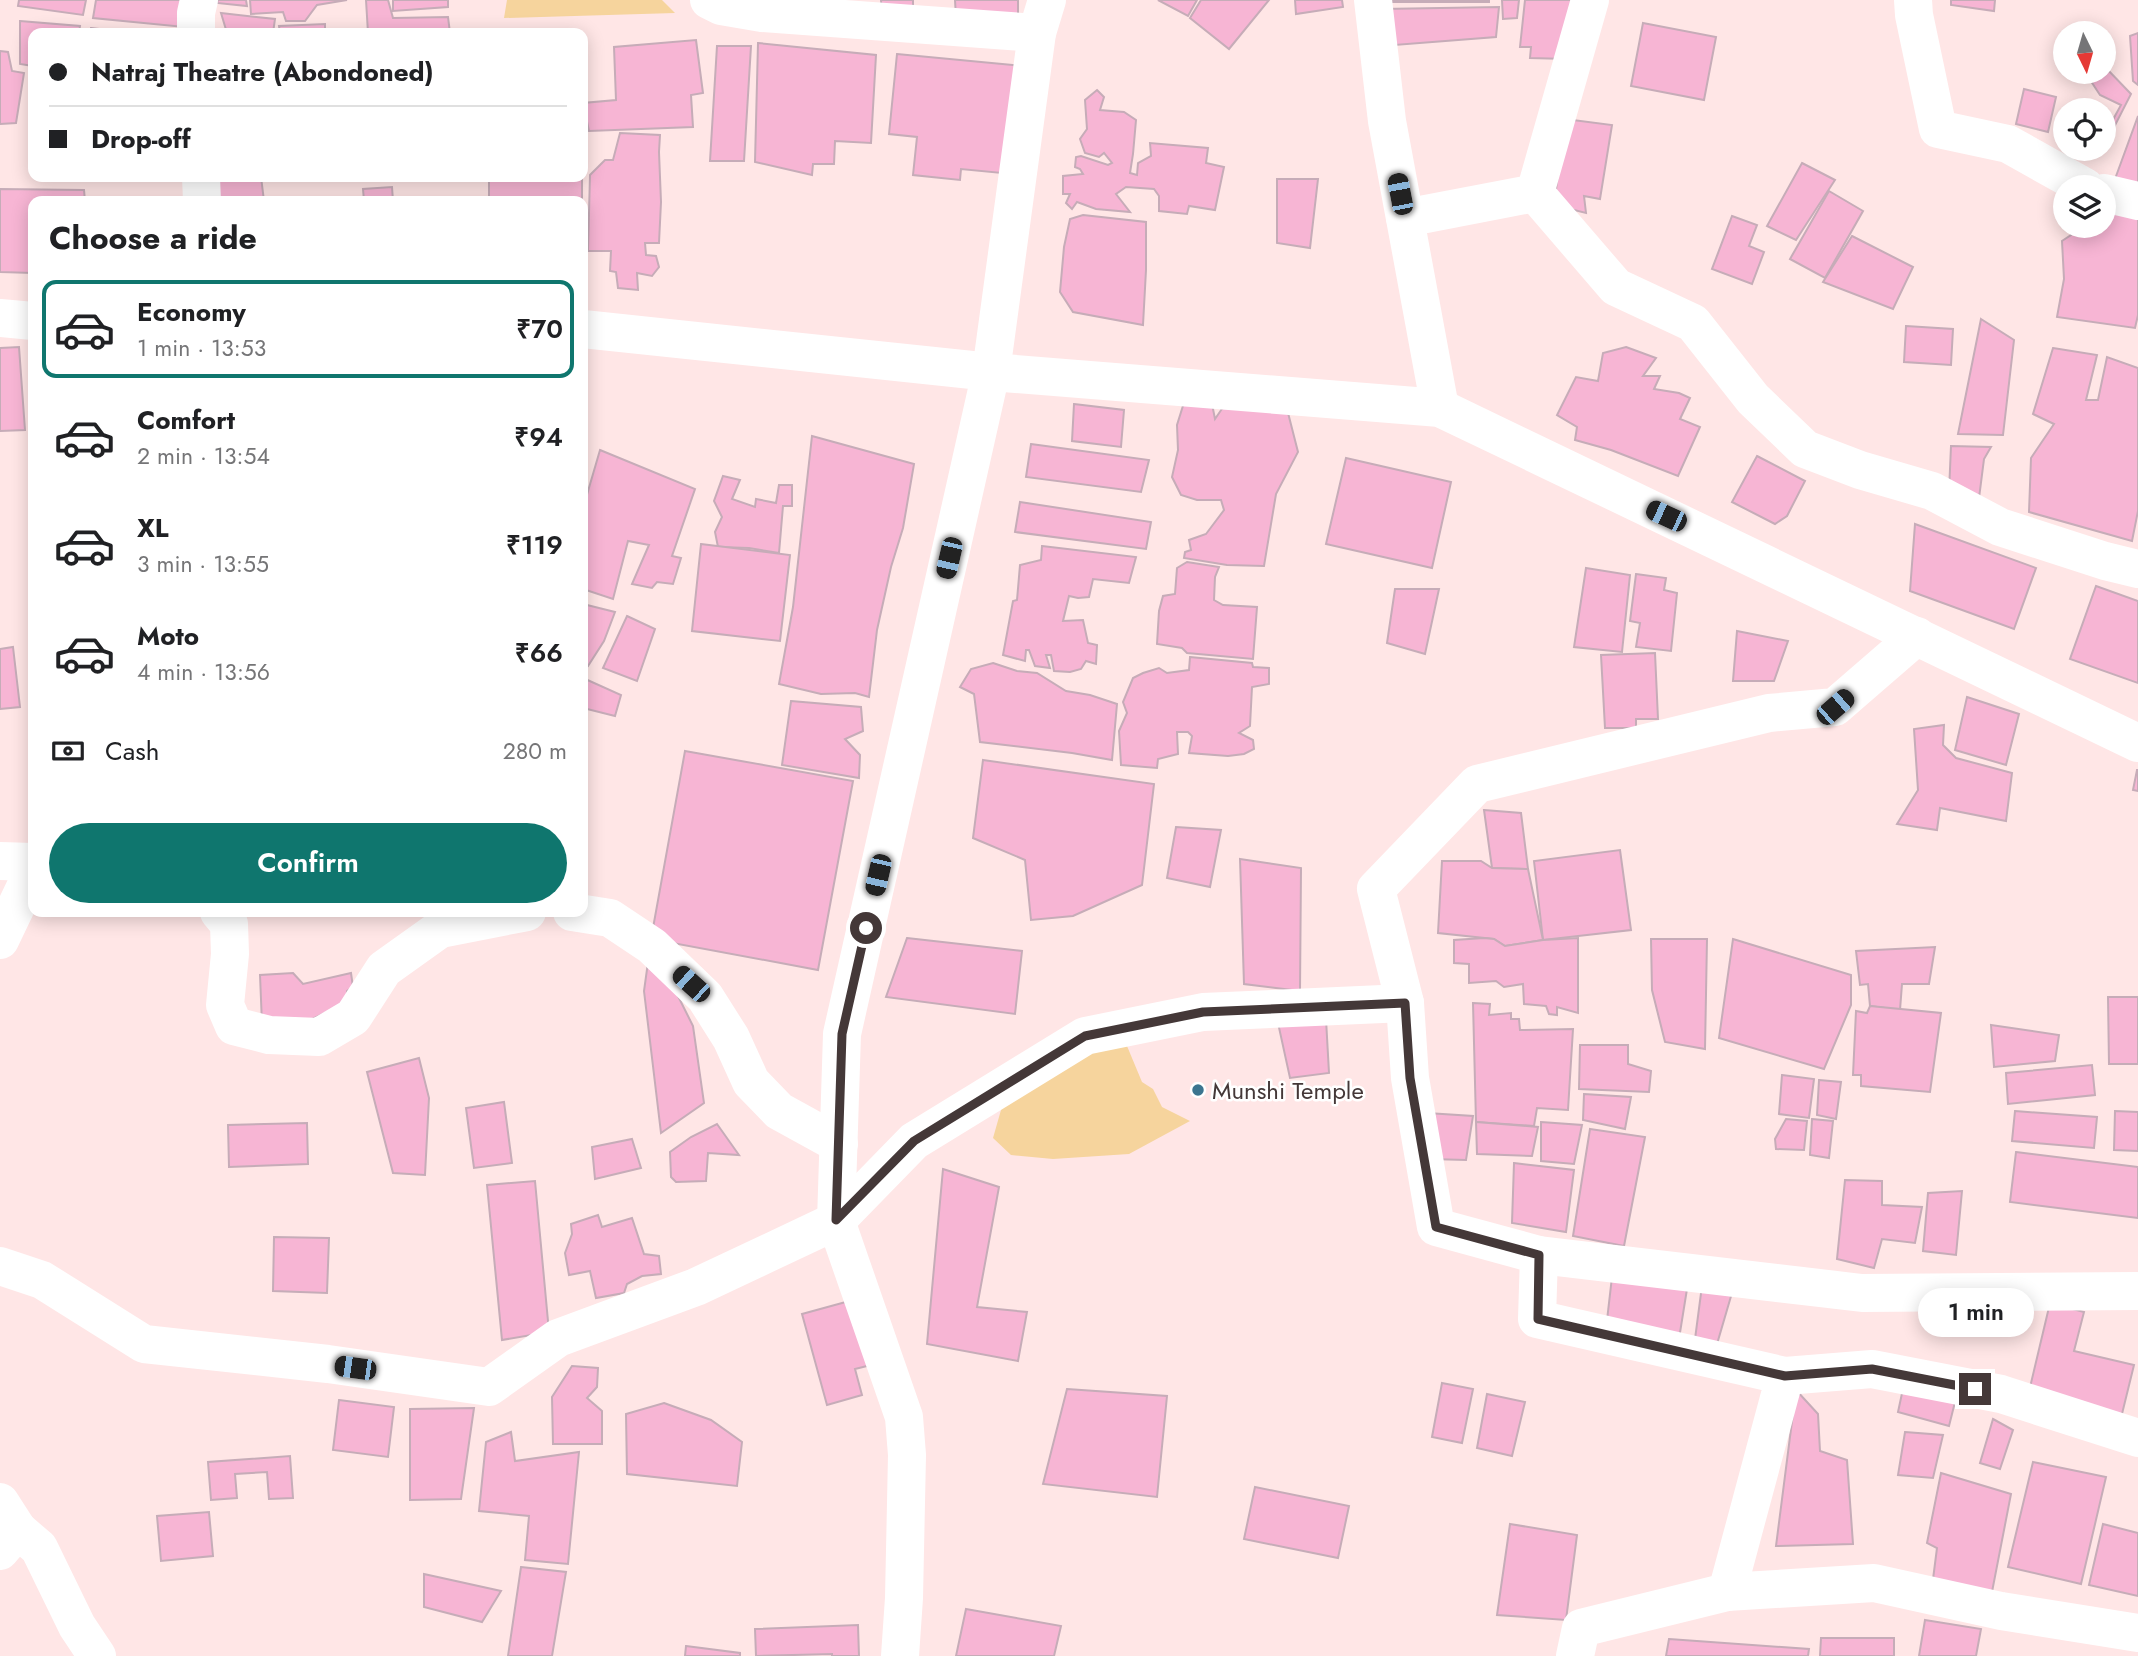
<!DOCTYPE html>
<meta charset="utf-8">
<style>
:root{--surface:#fff;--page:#f2f2f2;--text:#202124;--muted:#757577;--line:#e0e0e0;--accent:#0f766e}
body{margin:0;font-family:Jost,sans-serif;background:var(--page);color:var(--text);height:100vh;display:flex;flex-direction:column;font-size:26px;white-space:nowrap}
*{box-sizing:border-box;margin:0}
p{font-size:23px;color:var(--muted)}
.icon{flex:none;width:38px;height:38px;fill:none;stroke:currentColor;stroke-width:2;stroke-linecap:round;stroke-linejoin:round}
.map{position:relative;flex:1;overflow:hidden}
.side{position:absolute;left:28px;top:196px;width:560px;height:721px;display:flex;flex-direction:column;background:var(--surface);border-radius:14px;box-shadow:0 4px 18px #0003}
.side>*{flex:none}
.hud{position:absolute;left:28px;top:28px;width:560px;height:154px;border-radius:14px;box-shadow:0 4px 18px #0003;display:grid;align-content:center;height:154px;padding:0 21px;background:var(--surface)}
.needle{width:46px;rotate:175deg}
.buttons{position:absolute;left:2053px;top:21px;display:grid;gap:14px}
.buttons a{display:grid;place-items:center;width:63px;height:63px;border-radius:50%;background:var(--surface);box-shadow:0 4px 18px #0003;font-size:35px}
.end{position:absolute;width:32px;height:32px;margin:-16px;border:9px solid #443838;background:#fff;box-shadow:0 0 0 4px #fff}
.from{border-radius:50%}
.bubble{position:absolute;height:49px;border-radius:24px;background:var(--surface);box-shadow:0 4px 18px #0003;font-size:23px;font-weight:600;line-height:49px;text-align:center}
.car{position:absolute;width:21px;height:42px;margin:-21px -10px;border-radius:9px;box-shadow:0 0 5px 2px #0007;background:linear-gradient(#222 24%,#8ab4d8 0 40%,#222 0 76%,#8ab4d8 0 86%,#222 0)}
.hud b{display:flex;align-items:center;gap:24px;height:66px;font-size:26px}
.hud b+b{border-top:2px solid var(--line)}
.hud i{width:18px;height:18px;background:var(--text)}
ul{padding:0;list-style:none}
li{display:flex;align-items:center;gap:21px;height:98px;margin:0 14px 10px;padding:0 7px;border:4px solid transparent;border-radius:14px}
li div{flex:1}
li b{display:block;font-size:26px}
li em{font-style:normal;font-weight:600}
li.selected{border-color:var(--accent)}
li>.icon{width:63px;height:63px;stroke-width:1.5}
h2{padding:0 21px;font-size:32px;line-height:84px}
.pay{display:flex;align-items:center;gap:18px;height:77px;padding:0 21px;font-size:26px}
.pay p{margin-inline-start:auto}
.primary-button{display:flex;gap:14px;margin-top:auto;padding:14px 21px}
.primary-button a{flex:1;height:80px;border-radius:42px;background:var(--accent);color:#fff;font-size:28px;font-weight:600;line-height:80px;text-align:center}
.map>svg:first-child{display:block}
.green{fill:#f6d49d}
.building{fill:#f7b5d4;stroke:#c6acb8;stroke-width:2}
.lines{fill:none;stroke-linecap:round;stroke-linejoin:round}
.minor{stroke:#fff;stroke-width:38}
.tertiary{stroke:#fff;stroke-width:38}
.secondary{stroke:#fff;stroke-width:38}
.route{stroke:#443838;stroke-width:9}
.poi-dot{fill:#3c758f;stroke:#fff;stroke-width:2.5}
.labels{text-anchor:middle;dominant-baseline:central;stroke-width:5;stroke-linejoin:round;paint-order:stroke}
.poi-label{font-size:24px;fill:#443838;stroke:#fff;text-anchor:start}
</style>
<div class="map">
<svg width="2138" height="1656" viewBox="0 0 2138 1656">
<rect width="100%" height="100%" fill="#ffe6e6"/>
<g class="green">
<polygon points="507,0 662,0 675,13 504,18"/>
<polygon points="1092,1041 1127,1046 1142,1082 1153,1089 1162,1107 1190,1121 1129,1154 1053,1159 1011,1155 993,1138 1003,1103"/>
</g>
<g class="building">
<polygon points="19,0 86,0 83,15 18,6"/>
<polygon points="96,0 185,0 184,27 93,18"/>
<polygon points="218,0 246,0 247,6 217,3"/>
<polygon points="250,0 347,0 317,5 305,21 286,21 283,12 251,14"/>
<polygon points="366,0 388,0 393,18 448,17 450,33 368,33"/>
<polygon points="393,0 448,0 448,7 393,11"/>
<polygon points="881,0 913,0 913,13 882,13"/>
<polygon points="955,0 1018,0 1018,16 956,18"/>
<polygon points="1158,0 1197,0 1188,16"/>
<polygon points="1201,0 1269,0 1229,49 1190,18"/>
<polygon points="1295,0 1342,0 1343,7 1296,14"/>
<rect x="1384" y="0" width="105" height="2"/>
<polygon points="1502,0 1519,0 1517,18 1503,19"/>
<polygon points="1525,0 1582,0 1567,59 1530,58 1531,47 1520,47"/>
<polygon points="1951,0 1995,0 1994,11 1951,5"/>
<polygon points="1499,7 1496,37 1382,46 1382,9"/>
<polygon points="221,13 275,19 273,33 227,33"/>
<polygon points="20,21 80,26 79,33 33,33 33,66 20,64"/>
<polygon points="1643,23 1716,37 1704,100 1631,86"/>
<polygon points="325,24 325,33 280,33 279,26"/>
<polygon points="91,28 132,33 90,33"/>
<polygon points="2138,33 2138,85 2133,81 2130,36"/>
<polygon points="696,40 703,93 691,95 693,127 589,131 583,103 616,100 614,47"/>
<polygon points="758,43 876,55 871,143 835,141 834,164 813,164 812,175 755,162"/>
<polygon points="717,46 751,46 744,161 710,161"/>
<polygon points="0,51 8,52 12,71 24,73 16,123 0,124"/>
<polygon points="897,54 1023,66 1012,174 961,169 960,180 913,175 917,137 889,134"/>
<polygon points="2104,69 2107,69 2131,94 2108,139 2104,136 2121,105 2100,95 2085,72 2104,72"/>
<polygon points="2024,89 2056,97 2048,132 2016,124"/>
<polygon points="1097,90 1104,97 1100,110 1124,112 1136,120 1133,154 1130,173 1137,175 1138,163 1151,156 1150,143 1208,148 1206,163 1224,167 1215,210 1189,206 1187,214 1159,211 1159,196 1154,189 1126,187 1116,194 1130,212 1096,209 1077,202 1072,209 1066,203 1070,194 1063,194 1063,176 1083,174 1080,169 1075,167 1076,157 1081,156 1108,165 1112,163 1104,153 1099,157 1085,153 1080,139 1087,129 1085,100"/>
<polygon points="2138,116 2138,186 2115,179"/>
<polygon points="1565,119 1612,125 1600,199 1584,196 1586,213 1554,205"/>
<polygon points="620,133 660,135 659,152 661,202 659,243 645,243 646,255 656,256 659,267 652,276 637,273 638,290 618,288 616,272 610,271 611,251 588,251 590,175 605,160 613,160"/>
<polygon points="1802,163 1835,180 1796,240 1767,226"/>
<polygon points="215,177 261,177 264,201 218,201"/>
<rect x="489" y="177" width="93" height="24"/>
<polygon points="1277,179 1318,179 1310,248 1277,243"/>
<polygon points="392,187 393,201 364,201 363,189"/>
<polygon points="0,189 84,190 85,201 33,201 33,273 0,272"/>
<polygon points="1829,191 1863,211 1825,278 1790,259"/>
<polygon points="2104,205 2138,213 2138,315 2135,328 2057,317 2064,279 2062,241 2080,229 2081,226 2104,226"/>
<polygon points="1083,215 1146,222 1146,270 1143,325 1073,312 1060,292 1064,247 1070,219"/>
<polygon points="1732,216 1757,225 1749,246 1764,252 1752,284 1712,269"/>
<polygon points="1852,236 1913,267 1893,309 1823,282"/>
<polygon points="1981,319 2014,340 2003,435 1958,434"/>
<polygon points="1906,326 1953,329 1951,365 1904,362"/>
<polygon points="19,347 25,430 0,431 0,348"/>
<polygon points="1626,347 1656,358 1643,376 1660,376 1654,389 1679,393 1690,398 1680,419 1700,427 1678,476 1611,450 1575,440 1577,427 1557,415 1576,377 1598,381 1603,353"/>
<polygon points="2053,348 2097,355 2086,400 2098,400 2107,357 2138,368 2138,511 2132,541 2029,512 2031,458 2054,424 2033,414"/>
<polygon points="1187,393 1210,394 1215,419 1230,397 1286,405 1298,452 1276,494 1264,566 1227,565 1184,558 1185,552 1191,550 1189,540 1206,534 1224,510 1221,500 1197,500 1181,495 1172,477 1178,450 1177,425"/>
<polygon points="1074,404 1124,410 1121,447 1072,441"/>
<polygon points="812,436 914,464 903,528 891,567 877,630 869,697 855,693 821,694 779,684 793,607"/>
<polygon points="1031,444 1149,460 1141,492 1026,477"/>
<polygon points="1951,446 1991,447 1984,459 1978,506 1949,492"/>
<polygon points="600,450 695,489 672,556 681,558 673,584 657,582 652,588 632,584 649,545 628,541 613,599 583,589 584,505"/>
<polygon points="1757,456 1805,481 1787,516 1775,524 1732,502"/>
<polygon points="1346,458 1451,482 1432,568 1326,544"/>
<polygon points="723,476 740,480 732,499 755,507 756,499 776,503 779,485 792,485 792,506 783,506 779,553 749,548 718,547 715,532 722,517 714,501"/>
<polygon points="1020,502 1151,522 1146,549 1015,532"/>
<polygon points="1915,524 2036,568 2014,629 1910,591"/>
<polygon points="701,544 790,555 780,641 692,631"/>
<polygon points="1042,546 1136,557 1129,583 1093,579 1089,597 1078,598 1069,596 1063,621 1083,620 1088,643 1097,645 1096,664 1086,661 1081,669 1070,672 1054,671 1051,655 1046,655 1050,668 1035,666 1029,650 1026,650 1025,661 1003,655 1013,601 1017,600 1020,565 1041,560"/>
<polygon points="1187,562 1219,567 1215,577 1214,600 1223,605 1257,607 1253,659 1187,653 1182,648 1157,644 1159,611 1163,596 1175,594 1177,568"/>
<polygon points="1586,568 1630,575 1622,652 1574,647"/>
<polygon points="1636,574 1666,578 1664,590 1677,593 1671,651 1636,647 1640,623 1630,621"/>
<polygon points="2096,586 2138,601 2138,683 2070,659"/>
<polygon points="1395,589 1439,589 1425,654 1387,643"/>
<polygon points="583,604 615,612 604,641 588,666 583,664"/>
<polygon points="627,616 655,629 637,681 603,668"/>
<polygon points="1737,631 1788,641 1774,681 1733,681"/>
<polygon points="13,647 20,707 0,709 0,649"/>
<polygon points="1655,653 1658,719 1636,719 1636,728 1605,728 1601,655"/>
<polygon points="1190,657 1252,663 1253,667 1269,668 1269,684 1252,687 1250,726 1239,733 1253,740 1254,749 1244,754 1228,756 1189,753 1192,736 1188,732 1177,732 1178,754 1158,759 1157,768 1121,765 1119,731 1127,713 1123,702 1133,678 1143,673 1159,668 1167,673 1189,670"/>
<polygon points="993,663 1017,671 1037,673 1066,691 1090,695 1117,704 1112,760 1072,753 980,742 974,694 960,687 971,669"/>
<polygon points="583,678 621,695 615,716 583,708"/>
<polygon points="1967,697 2019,714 2006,765 1955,750"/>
<polygon points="791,701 861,707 863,731 845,739 860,755 859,778 782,765"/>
<polygon points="1944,725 1943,745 1956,758 2012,773 2006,821 1940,808 1937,830 1897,824 1918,790 1914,729"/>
<polygon points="685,751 853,781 818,970 651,939"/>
<polygon points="983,760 1154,784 1142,885 1073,916 1031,920 1025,860 973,838"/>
<polygon points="2137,770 2138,770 2138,791 2133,790"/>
<polygon points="1484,810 1521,813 1528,869 1492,868"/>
<polygon points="1176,827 1221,830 1210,887 1167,878"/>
<polygon points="1620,850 1631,930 1543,940 1534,861"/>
<polygon points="1240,859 1301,868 1300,991 1244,984"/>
<polygon points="1442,861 1481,861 1492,868 1528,869 1543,940 1505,946 1494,939 1438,933"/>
<polygon points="907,938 1022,951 1015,1014 886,997"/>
<polygon points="1484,938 1494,939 1505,946 1543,940 1578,938 1578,1013 1557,1007 1557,1015 1549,1014 1546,1006 1524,1004 1523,984 1504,987 1496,981 1469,983 1469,964 1454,963 1454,940"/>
<polygon points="1651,939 1707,939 1705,1049 1665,1042 1652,990"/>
<polygon points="1733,939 1851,975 1851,1005 1824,1069 1719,1038"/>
<polygon points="1935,947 1929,984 1902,984 1900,1010 1870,1006 1868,984 1860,985 1856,951"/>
<polygon points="648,962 666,972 693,1026 704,1103 661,1133 644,991"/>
<polygon points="293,973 303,984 351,973 353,987 347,991 348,1002 306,1022 262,1024 260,975"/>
<polygon points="2108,997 2138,997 2138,1064 2109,1064"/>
<polygon points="1473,1003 1490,1004 1489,1015 1511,1013 1511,1019 1519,1019 1520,1030 1573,1029 1568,1110 1537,1108 1534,1126 1476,1122"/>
<polygon points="1870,1006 1941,1013 1930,1092 1861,1086 1861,1075 1853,1075 1856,1011 1867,1013"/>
<polygon points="1326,1019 1329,1073 1290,1078 1278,1023"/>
<polygon points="1991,1025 2059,1035 2055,1061 1994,1067"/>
<polygon points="1580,1045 1628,1045 1628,1064 1651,1071 1649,1092 1579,1089"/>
<polygon points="419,1058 429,1098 425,1175 393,1173 367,1072"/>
<polygon points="2092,1065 2095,1095 2008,1104 2006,1073"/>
<polygon points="1782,1075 1814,1079 1809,1118 1779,1114"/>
<polygon points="1819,1080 1841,1082 1836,1119 1817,1115"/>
<polygon points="1584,1094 1631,1097 1625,1129 1583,1120"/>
<polygon points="504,1102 512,1163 474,1168 466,1108"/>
<polygon points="2015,1111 2097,1117 2094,1148 2012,1141"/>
<polygon points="2115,1111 2138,1112 2138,1151 2114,1150"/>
<polygon points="1427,1113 1473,1116 1466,1160 1430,1159"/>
<polygon points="1786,1119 1807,1121 1804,1150 1776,1149 1775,1139"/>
<polygon points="1812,1119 1833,1121 1829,1158 1810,1155"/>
<polygon points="1476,1122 1538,1127 1532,1156 1477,1154"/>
<polygon points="1541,1122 1582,1125 1574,1164 1541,1161"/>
<polygon points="307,1123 308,1164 229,1167 228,1125"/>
<polygon points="717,1124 739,1155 708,1153 706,1181 676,1182 671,1177 670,1152 691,1137"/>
<polygon points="1590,1129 1645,1137 1624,1246 1573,1236"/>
<polygon points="632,1139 641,1168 595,1179 592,1147"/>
<polygon points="2016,1152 2138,1167 2138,1218 2010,1202"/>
<polygon points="1514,1163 1574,1170 1566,1232 1512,1223"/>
<polygon points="943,1169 999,1187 977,1307 1027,1312 1018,1361 927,1344"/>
<polygon points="1845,1180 1882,1181 1882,1205 1922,1207 1915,1243 1882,1239 1874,1268 1837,1259"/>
<polygon points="535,1181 549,1332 502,1340 487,1185"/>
<polygon points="1962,1191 1956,1255 1923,1251 1928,1193"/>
<polygon points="598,1215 602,1227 632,1218 644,1254 659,1256 661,1274 642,1276 627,1284 624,1293 596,1298 590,1271 569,1275 565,1253 572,1234 571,1224"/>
<polygon points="274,1237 329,1238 327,1293 273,1291"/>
<polygon points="1612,1277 1687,1289 1678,1345 1606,1329"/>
<polygon points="1703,1278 1734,1286 1717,1344 1695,1339"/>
<polygon points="853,1300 871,1365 855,1369 862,1395 827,1405 802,1314"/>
<polygon points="2050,1303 2084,1312 2074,1351 2134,1365 2120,1422 2027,1400"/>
<polygon points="572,1366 598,1368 597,1387 587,1398 602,1411 602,1444 553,1444 552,1397"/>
<polygon points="1442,1383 1473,1389 1462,1443 1432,1437"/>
<polygon points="1904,1384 1957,1394 1949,1426 1898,1412"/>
<polygon points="1067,1389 1167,1396 1157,1497 1043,1484"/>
<polygon points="1796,1390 1818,1414 1820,1451 1847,1460 1853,1544 1776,1546"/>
<polygon points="1487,1394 1525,1402 1512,1456 1477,1448"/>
<polygon points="339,1400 394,1407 388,1457 333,1450"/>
<polygon points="664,1403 711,1420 742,1442 737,1486 627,1474 626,1414"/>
<polygon points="474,1408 461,1499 410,1500 410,1409"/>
<polygon points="1993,1419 2013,1430 2000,1469 1980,1463"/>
<polygon points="511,1432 515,1461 579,1452 568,1564 525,1560 529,1516 479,1511 486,1442"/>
<polygon points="1905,1432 1943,1435 1933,1478 1898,1475"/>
<polygon points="290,1456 293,1498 269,1499 267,1472 235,1474 237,1498 211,1500 208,1462"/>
<polygon points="2033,1462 2106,1477 2081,1584 2008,1567"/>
<polygon points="1941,1473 2011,1494 1991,1597 1932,1587 1937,1548 1927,1543"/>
<polygon points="1255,1487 1349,1506 1338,1558 1244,1539"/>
<polygon points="209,1512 213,1556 161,1561 157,1516"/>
<polygon points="1510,1524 1577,1535 1566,1620 1497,1615"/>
<polygon points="2103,1524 2138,1533 2138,1596 2089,1585"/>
<polygon points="521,1567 566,1572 552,1656 508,1656"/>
<polygon points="424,1574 501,1591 482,1622 424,1607"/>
<polygon points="966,1609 1061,1626 1054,1656 956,1656"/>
<polygon points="1925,1620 1981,1629 1976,1656 1919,1656"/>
<polygon points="858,1625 859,1656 832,1656 832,1654 756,1656 755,1629"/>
<polygon points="1821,1638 1894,1638 1894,1656 1820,1656"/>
<polygon points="1669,1639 1809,1649 1808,1656 1666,1656"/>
<polygon points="686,1646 740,1653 740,1656 685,1656"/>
</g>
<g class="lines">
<g class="minor">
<polyline points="709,0 721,6 762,13 1037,33"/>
<polyline points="1373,0 1387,121 1440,408"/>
<polyline points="1913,0 1914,15 1938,129 2008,144 2085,187"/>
<polyline points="196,33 196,13 199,0"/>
<polyline points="201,177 202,201"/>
<polyline points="1535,193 1616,287 1693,323 1753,399 1805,449 1860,470 1932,491 2000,527 2105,561 2138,569"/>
<polyline points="2104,193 2138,201"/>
<polyline points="1405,218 1535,193 1590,0"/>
<polyline points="1917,636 1835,707 1769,713 1477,784 1376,889 1405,1003 1410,1078 1436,1227 1539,1255 1862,1293 2138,1291"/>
<polyline points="0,861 33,862"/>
<polyline points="219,912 229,924 230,954 225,1005 234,1026 269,1035 319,1037 353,1017 384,969 440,929 527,912"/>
<polyline points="572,912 610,918 652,946 705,997 731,1038 751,1082 779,1111 839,1144"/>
<polyline points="0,940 33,871"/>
<polyline points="1539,1255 1537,1319 1785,1376 1727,1592 1581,1628 1575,1656"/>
<polyline points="0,1266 42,1280 144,1344 328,1364 489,1387 558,1338 696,1287 836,1221 914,1141 1085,1036 1203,1012 1405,1003"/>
<polyline points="1785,1376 1872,1369 2001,1394 2138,1438"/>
<polyline points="0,1502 18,1530"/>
<polyline points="0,1551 18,1530 39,1548 77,1626 97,1656"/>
<polyline points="1727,1592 1874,1583 2001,1611 2138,1633"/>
</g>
<g class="tertiary">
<polyline points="0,318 33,321"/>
<polyline points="583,329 991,372 1440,408 2138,743"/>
</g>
<polyline class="secondary" points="900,1656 904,1598 907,1455 904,1417 836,1221 842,1034 991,372 1037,33 1047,0"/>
</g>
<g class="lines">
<polyline class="route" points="866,928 842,1034 836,1220 914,1141 1085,1036 1203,1012 1405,1003 1410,1078 1436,1227 1539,1255 1538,1319 1785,1376 1872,1369 1975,1389"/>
</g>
<circle class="poi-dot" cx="1198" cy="1090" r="7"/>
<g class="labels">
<g class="poi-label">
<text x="1212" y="1090">Munshi Temple</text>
</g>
</g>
</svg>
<div class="buttons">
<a><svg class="needle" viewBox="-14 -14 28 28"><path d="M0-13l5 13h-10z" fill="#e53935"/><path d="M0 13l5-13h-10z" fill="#757577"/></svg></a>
<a><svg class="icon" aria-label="locate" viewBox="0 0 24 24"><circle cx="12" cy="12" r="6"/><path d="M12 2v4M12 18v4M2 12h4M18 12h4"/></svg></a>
<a><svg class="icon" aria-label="layers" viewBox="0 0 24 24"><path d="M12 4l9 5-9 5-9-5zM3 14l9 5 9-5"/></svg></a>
</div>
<i class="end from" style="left:866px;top:928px"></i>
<i class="end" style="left:1975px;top:1389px"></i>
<div class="bubble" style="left:1918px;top:1288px;width:116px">1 min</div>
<i class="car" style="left:1400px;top:194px;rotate:349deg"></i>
<i class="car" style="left:1666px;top:516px;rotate:295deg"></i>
<i class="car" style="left:949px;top:558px;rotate:193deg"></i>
<i class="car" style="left:1835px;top:707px;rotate:49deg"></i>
<i class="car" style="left:878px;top:875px;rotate:193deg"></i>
<i class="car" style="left:691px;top:984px;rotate:312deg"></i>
<i class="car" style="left:355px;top:1368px;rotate:278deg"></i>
<div class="hud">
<b><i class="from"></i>Natraj Theatre (Abondoned)</b>
<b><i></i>Drop-off</b>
</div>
<section class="side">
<h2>Choose a ride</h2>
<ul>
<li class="selected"><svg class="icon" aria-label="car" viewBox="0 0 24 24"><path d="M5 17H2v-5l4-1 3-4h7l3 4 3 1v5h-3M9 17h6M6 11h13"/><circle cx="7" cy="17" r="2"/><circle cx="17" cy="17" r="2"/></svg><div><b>Economy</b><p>1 min · 13:53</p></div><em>₹70</em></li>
<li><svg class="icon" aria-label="car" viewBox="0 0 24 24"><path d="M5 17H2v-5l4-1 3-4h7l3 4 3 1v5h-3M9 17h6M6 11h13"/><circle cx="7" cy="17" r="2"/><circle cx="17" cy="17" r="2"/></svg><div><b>Comfort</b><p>2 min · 13:54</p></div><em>₹94</em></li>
<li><svg class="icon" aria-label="car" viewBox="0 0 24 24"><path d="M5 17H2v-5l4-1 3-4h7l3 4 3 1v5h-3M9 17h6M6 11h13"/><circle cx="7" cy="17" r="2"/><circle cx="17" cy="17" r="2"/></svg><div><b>XL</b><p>3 min · 13:55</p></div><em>₹119</em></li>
<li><svg class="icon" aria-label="car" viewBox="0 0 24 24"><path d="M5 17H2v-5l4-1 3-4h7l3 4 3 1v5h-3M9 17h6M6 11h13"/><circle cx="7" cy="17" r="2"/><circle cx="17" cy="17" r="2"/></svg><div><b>Moto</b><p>4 min · 13:56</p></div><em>₹66</em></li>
</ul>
<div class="pay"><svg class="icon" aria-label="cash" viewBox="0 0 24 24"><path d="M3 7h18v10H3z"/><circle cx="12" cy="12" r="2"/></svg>Cash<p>280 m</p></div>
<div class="primary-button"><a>Confirm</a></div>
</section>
</div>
